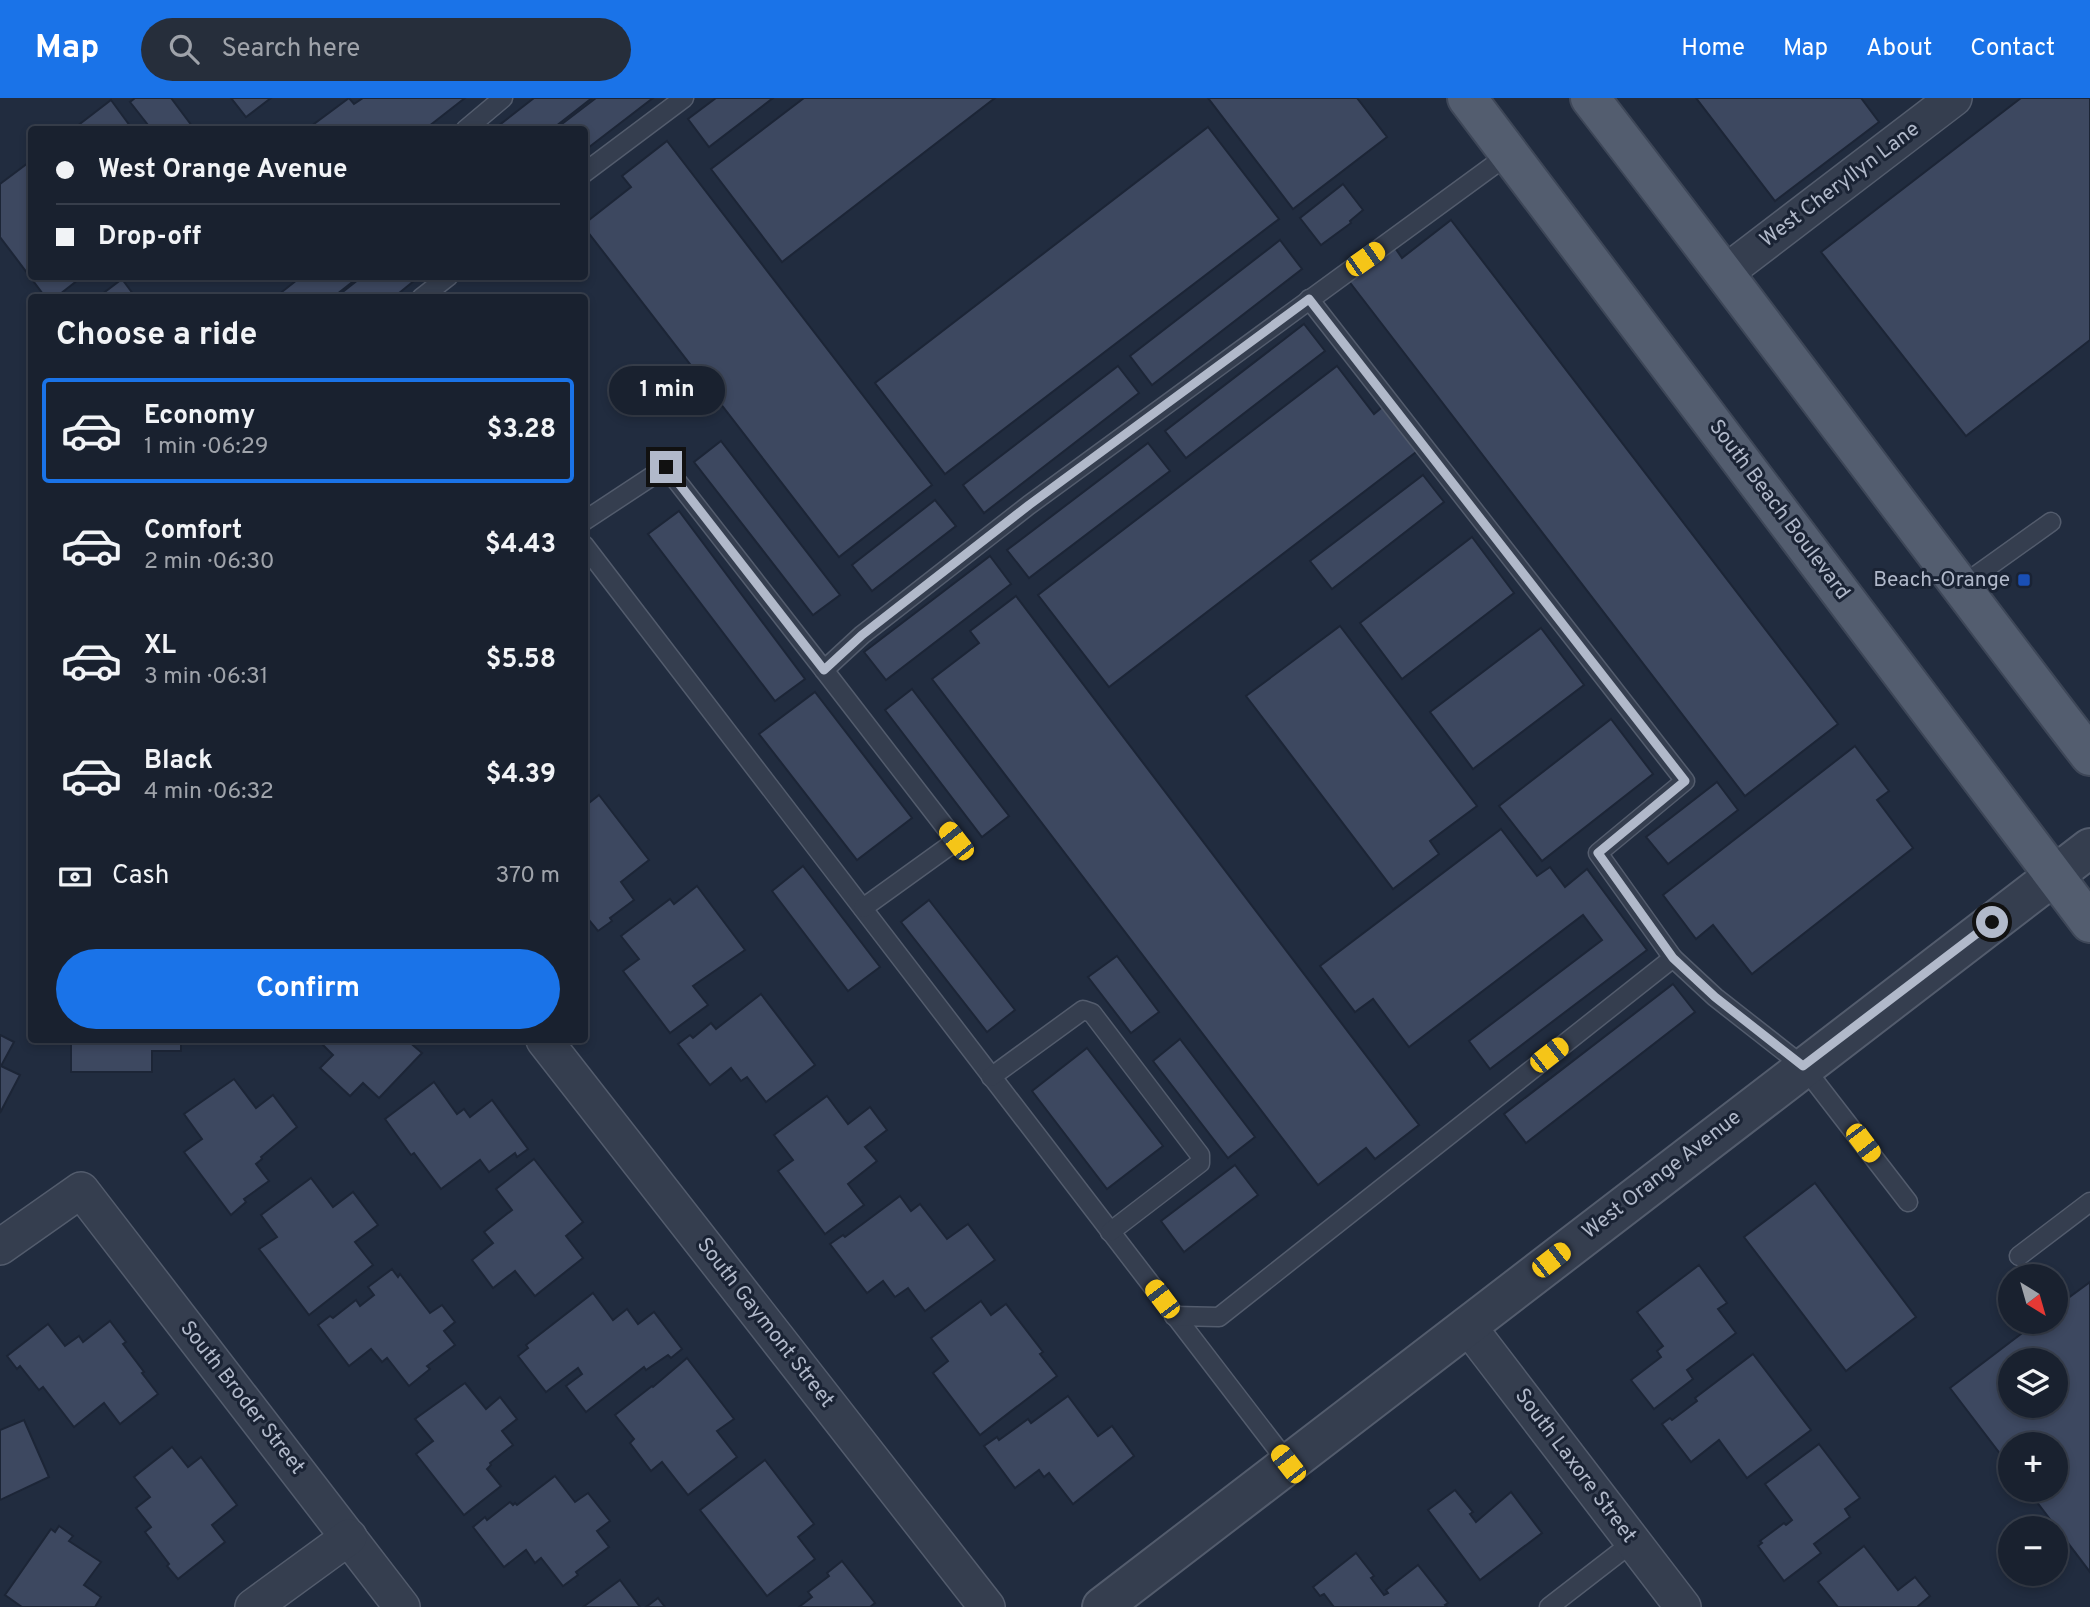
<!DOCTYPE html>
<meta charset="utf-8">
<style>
:root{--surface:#19212f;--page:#262e3b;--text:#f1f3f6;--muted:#9fa3aa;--line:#373e4b;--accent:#1a73e8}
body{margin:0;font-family:Overpass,sans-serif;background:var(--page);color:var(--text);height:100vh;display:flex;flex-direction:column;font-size:26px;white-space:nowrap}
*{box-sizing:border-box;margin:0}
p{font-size:23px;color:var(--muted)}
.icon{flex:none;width:38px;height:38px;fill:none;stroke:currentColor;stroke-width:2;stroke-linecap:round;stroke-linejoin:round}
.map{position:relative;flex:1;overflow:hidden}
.side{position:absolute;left:28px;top:196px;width:560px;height:749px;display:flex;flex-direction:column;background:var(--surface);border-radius:7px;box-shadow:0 4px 10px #0003,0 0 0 2px var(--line)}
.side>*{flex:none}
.top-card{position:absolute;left:28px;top:28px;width:560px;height:154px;border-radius:7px;box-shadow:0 4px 10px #0003,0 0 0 2px var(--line);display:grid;align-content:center;height:154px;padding:0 28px;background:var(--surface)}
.needle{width:46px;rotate:143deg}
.tools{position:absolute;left:1998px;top:1166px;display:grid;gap:14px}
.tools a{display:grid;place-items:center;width:70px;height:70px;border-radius:50%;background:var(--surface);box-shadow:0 4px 10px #0003,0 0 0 2px var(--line);font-size:35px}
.end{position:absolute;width:32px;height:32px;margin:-16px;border:9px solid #b1b9ca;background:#111;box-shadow:0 0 0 4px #111}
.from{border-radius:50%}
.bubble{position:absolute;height:49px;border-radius:24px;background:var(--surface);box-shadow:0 4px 10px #0003,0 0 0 2px var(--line);font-size:23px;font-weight:700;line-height:49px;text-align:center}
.car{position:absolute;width:21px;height:42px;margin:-21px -10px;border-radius:9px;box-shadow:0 0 5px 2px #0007;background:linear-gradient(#f5c518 24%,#345 0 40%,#f5c518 0 76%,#345 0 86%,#f5c518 0)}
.top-card b{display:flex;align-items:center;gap:24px;height:66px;font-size:26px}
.top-card b+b{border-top:2px solid var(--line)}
.top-card i{width:18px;height:18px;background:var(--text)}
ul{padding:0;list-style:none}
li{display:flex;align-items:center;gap:21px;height:105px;margin:0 14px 10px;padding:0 14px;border:4px solid transparent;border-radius:7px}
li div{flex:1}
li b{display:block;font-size:26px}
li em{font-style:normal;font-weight:700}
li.selected{border-color:var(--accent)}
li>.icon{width:63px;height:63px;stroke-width:1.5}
h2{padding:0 28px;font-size:32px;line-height:84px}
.pay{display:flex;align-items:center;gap:18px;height:77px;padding:0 28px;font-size:26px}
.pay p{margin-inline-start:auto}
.primary-button{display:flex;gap:14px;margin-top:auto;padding:14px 28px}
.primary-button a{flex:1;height:80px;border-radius:42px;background:var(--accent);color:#fff;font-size:28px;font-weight:700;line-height:80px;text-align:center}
header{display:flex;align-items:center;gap:42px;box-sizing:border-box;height:98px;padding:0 35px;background:var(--accent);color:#fff}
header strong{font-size:33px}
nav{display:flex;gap:38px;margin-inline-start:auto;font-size:24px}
.search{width:490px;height:63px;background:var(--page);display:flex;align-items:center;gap:18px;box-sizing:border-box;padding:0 24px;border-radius:38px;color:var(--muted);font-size:26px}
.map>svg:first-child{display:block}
.building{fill:#3d4860;stroke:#1c2536;stroke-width:2;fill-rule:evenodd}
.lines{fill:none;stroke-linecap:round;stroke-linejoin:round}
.service-casing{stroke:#535c6d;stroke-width:21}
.minor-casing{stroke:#535c6d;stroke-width:38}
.tertiary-casing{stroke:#535c6d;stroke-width:42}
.primary-casing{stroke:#3e4758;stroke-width:42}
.service{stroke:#353e4f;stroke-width:18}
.minor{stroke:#353e4f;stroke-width:35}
.tertiary{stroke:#353e4f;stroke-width:38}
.primary{stroke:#535d6f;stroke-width:38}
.route{stroke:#b1b9ca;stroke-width:9}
.transit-dot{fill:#1a4fb4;stroke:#1a2334;stroke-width:2.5}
.labels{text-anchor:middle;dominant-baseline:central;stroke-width:6;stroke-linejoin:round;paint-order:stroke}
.street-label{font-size:21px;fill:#b1b9ca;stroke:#1a2334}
.poi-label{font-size:21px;fill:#b1b9ca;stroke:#1a2334;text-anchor:end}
</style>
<header>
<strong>Map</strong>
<div class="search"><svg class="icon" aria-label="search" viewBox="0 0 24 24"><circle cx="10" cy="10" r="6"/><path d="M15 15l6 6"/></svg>Search here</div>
<nav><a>Home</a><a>Map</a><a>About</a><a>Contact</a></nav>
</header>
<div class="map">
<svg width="2090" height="1509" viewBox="0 0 2090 1509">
<rect width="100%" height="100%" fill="#212c3f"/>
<g class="building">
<polygon points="135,0 171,0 195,32 152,32 130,4"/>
<polygon points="231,0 271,0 246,19"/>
<polygon points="349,0 354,6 363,0 465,0 424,32 319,32 314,26"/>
<polygon points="534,0 592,0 551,32 493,32"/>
<polygon points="596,0 653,0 584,53 584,32 554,32"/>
<polygon points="716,0 773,0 709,49 688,21"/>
<polygon points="804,0 995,0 782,164 711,71"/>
<polygon points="1208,0 1357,0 1387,39 1293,111"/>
<polygon points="1696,0 1861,0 1879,24 1775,103"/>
<polygon points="2021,0 2090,0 2090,242 1966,338 1821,154"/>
<polygon points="111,2 133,32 72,32"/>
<polygon points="1208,29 1279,121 945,376 875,285"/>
<polygon points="667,43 932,387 839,459 584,129 584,126 631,89 622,78"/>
<polygon points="32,62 32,178 83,178 55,200 46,200 0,139 0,86"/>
<polygon points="1343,86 1363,112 1350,123 1351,125 1321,147 1300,120"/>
<polygon points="1451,122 1838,626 1745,698 1348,182 1393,147 1402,160"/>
<polygon points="1280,142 1302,171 1152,287 1130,258"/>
<polygon points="302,178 360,178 332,200 281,200 278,197"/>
<polygon points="363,178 420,178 393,200 335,200"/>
<polygon points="122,181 136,200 97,200"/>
<polygon points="1304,226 1325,253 1186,360 1165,333"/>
<polygon points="1118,268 1139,295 984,415 963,387"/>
<polygon points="1337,268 1374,316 1386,306 1420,351 1109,589 1038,497"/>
<polygon points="721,343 840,497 813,517 694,364"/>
<polygon points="1148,345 1170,373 1029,480 1007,452"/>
<polygon points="1423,377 1444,404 1332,491 1310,463"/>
<polygon points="935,402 956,428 872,493 852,467"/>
<polygon points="679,413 805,581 775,603 648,436"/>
<polygon points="1472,439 1514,495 1402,581 1360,525"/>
<polygon points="990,458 1011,486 886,582 864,554"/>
<polygon points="1016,498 1419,1027 1375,1061 1366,1050 1318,1087 932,581 979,545 970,533"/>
<polygon points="1340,528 1477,708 1430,743 1439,756 1393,791 1246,598"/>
<polygon points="1541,530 1584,587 1473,671 1430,614"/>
<polygon points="912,591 1009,718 982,739 885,612"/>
<polygon points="815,594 912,720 857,762 759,636"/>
<polygon points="1611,621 1653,676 1542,763 1499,708"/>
<polygon points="1855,648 1889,693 1877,702 1913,750 1752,876 1713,827 1696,841 1663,797"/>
<polygon points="1717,684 1738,712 1668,766 1646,739"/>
<polygon points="599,697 649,762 621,784 634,802 610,820 612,823 598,833 584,816 584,709"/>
<polygon points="1501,731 1537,778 1550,769 1565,789 1587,771 1647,852 1490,971 1469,943 1602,842 1583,817 1409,949 1373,901 1355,914 1320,868"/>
<polygon points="803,768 880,869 848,893 772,793"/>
<polygon points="697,788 745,852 693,888 708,907 670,935 623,873 639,861 621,838 670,801 674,806"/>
<polygon points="929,802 1015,912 987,934 901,824"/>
<polygon points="1117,858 1159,914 1131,935 1088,879"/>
<polygon points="1673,886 1695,914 1526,1045 1504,1016"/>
<polygon points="761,896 815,967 766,1004 747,979 741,983 731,970 710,987 678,946 690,937 693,940 711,925 716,931"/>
<polygon points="0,937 14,944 1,968 20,977 0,1015"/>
<polygon points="1180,941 1255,1039 1228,1060 1153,963"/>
<polygon points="71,942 181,942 181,953 152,953 152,974 71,974"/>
<polygon points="321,942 407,942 422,955 379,1000 363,985 350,998 320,970 333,957 319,943"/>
<polygon points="1087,950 1163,1048 1107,1091 1032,993"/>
<polygon points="234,981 256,1010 273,997 297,1029 261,1059 262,1061 256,1066 269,1083 244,1101 246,1104 231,1117 184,1054 202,1041 184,1016"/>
<polygon points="434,984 457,1016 464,1011 470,1019 492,1002 528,1051 517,1059 515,1055 489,1074 480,1062 441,1091 414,1055 411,1057 385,1021"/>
<polygon points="827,998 848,1026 870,1009 887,1032 865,1049 877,1063 848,1086 864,1107 825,1136 778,1073 793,1062 774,1037"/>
<polygon points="534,1061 583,1124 566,1138 583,1160 535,1198 515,1173 493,1190 472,1162 493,1145 484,1134 512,1112 496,1091"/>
<polygon points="1235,1067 1258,1097 1184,1154 1161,1123"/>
<polygon points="311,1080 333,1109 353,1094 378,1127 355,1144 373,1167 309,1217 259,1151 277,1139 261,1117"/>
<polygon points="1815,1085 1916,1219 1846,1273 1744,1139"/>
<polygon points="900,1098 911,1113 920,1106 947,1141 968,1126 995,1162 925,1213 908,1190 895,1199 883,1183 867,1195 830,1146 843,1137 845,1139"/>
<polygon points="1699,1167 1727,1205 1718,1211 1736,1235 1687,1272 1693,1281 1654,1311 1631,1282 1661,1259 1657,1253 1663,1248 1637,1214"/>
<polygon points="392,1171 398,1179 400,1176 430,1215 442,1207 455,1224 444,1233 455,1247 427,1268 430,1271 409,1288 387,1260 382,1264 371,1251 349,1268 318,1227 330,1218 333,1220 356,1202 360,1208 374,1197 368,1189"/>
<path d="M2090 1184V1474L2027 1391H2056V1346H2011V1370L1950 1290 2038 1223H2056V1209ZM2011 1262H2056V1307H2011Z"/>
<polygon points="593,1195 613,1222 627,1211 638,1226 654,1214 682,1251 671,1260 668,1257 646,1272 644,1269 586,1314 566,1288 582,1276 578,1270 546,1294 518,1258 528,1250 526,1247"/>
<polygon points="981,1203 991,1217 1006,1206 1043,1254 1040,1256 1057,1278 980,1337 933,1275 948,1263 931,1240"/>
<polygon points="110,1223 126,1244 123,1246 144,1274 142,1275 158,1296 120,1326 104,1305 74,1329 43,1289 39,1292 20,1268 17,1271 7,1258 48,1226 65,1248 79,1238 83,1244"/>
<polygon points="1753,1256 1811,1332 1747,1380 1719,1342 1691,1364 1662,1326 1670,1320 1672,1322 1697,1303 1695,1300"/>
<polygon points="687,1260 734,1321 717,1333 737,1359 688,1397 662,1364 651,1373 630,1345 634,1341 615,1317 652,1288 653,1289"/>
<polygon points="465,1285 486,1311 500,1299 517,1321 502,1333 513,1347 490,1365 491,1367 487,1371 501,1388 464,1417 416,1356 433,1343 415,1321"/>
<polygon points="1068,1298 1098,1338 1112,1328 1134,1358 1073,1406 1049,1375 1044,1379 1039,1372 1015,1390 984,1348 997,1339 999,1342 1028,1321 1031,1325"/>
<polygon points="24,1322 49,1379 0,1402 0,1332"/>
<polygon points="1819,1346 1860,1400 1845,1411 1850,1419 1814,1446 1821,1455 1784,1483 1758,1448 1762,1445 1760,1443 1784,1425 1786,1427 1792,1422 1765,1386"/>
<polygon points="172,1349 188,1369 201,1359 237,1407 212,1427 225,1444 178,1481 167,1468 169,1466 145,1434 151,1429 136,1410 150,1399 134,1379"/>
<polygon points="765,1362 814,1426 798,1439 815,1461 767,1498 700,1412"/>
<polygon points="555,1378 575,1404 588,1395 610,1423 597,1433 609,1449 576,1474 578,1477 563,1488 541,1460 535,1465 526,1452 504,1469 473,1429 485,1419 487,1422 510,1404 513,1407 515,1405 517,1407"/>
<polygon points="1455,1392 1473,1414 1470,1416 1476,1424 1511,1394 1542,1435 1480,1482 1428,1412"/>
<polygon points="59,1428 73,1438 69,1443 101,1464 84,1487 101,1499 95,1509 22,1509 5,1497 51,1431 55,1434"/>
<polygon points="1864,1448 1898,1492 1915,1479 1930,1498 1917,1509 1838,1509 1818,1484"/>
<polygon points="1356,1455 1374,1478 1371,1480 1384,1497 1388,1495 1386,1492 1418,1467 1448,1505 1445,1507 1447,1509 1334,1509 1324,1496 1320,1498 1313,1489"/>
<polygon points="842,1463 875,1505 870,1509 799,1509 812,1499 808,1494 829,1478 827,1475"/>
<polygon points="620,1482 640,1509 583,1509"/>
<polygon points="658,1500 665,1509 646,1509"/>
</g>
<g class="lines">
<defs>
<g id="service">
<polyline points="465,32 503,0"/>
<polyline points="584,75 684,0"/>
<polyline points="421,200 449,178"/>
<polyline points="1309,201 1685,683 1598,755 1673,860"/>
<polyline points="584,423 666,369 824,572 862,537 1029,407 1509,56"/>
<polyline points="584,447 1288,1365"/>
<polyline points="1960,489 2051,424"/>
<polyline points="824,572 956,743 863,810"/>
<polyline points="991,979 1083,912 1092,915 1200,1057 1200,1065 1110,1134"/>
<polyline points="2019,1158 2090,1104"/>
<polyline points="1174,1218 1219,1219 1673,860 1715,899 1803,968 1908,1104"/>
<polyline points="1549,1509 1633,1444"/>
</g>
<g id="minor">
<polyline points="1725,175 1954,0"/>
<polyline points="544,942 987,1509"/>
<polyline points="0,1149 81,1092 402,1509"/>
<polyline points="1467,1227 1683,1509"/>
<polyline points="253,1509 349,1439"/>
</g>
<polyline id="tertiary" points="1102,1509 2090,750"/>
<g id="primary">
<polyline points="1467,0 2090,825"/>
<path d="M1590 0C1759 218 1922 440 2090 658"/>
</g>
</defs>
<use href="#service" class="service-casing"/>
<use href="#minor" class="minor-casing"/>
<use href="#tertiary" class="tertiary-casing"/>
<use href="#primary" class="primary-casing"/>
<use href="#service" class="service"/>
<use href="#minor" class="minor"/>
<use href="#tertiary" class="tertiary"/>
<use href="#primary" class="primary"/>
</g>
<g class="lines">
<polyline class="route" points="666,369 824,572 862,537 1029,407 1309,201 1685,683 1598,755 1673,860 1715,899 1803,968 1992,824"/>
</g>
<rect class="transit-dot" x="2017" y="475" width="14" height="14" rx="3.5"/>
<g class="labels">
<g class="street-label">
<text transform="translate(1840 87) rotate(-37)">West Cheryllyn Lane</text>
<text transform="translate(1779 412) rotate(53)">South Beach Boulevard</text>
<text transform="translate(1662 1077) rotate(-38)">West Orange Avenue</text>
<text transform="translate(765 1225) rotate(52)">South Gaymont Street</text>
<text transform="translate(242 1300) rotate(52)">South Broder Street</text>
<text transform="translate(1575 1368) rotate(53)">South Laxore Street</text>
</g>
<g class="poi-label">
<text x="2010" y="482">Beach-Orange</text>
</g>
</g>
</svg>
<div class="tools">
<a><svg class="needle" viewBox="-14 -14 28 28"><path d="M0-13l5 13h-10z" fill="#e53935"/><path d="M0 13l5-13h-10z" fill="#9fa3aa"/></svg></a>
<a><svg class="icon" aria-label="layers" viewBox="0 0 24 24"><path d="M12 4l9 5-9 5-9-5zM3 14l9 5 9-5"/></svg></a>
<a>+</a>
<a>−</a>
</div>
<i class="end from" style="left:1992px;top:824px"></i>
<i class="end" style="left:666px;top:369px"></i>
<div class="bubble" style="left:609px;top:268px;width:116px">1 min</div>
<i class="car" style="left:1365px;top:161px;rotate:55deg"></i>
<i class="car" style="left:956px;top:743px;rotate:322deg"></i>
<i class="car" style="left:1549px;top:957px;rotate:52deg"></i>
<i class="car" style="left:1863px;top:1045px;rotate:143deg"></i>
<i class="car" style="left:1551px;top:1162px;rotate:52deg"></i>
<i class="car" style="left:1162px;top:1201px;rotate:323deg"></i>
<i class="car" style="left:1288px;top:1366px;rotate:322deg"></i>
<div class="top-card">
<b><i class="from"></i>West Orange Avenue</b>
<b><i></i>Drop-off</b>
</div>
<section class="side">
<h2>Choose a ride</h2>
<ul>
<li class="selected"><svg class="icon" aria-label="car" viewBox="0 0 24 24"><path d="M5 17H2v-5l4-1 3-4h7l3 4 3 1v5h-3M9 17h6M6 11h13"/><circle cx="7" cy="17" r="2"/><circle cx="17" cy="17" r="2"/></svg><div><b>Economy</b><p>1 min · 06:29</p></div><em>$3.28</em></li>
<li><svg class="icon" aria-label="car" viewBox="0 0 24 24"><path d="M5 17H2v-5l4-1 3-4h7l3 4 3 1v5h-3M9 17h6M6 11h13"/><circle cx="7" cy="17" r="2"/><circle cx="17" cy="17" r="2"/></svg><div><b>Comfort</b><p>2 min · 06:30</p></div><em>$4.43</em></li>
<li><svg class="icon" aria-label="car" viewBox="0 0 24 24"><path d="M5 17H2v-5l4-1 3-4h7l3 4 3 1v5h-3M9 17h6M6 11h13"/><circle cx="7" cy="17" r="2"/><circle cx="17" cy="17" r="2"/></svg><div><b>XL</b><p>3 min · 06:31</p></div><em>$5.58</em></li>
<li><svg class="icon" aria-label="car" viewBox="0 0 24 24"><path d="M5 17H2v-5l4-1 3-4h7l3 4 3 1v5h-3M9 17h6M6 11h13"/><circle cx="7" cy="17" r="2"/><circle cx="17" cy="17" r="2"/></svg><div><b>Black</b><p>4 min · 06:32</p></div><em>$4.39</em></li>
</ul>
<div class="pay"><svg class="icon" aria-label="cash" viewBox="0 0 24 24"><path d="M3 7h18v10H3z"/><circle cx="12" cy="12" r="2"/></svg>Cash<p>370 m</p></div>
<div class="primary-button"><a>Confirm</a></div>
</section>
</div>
